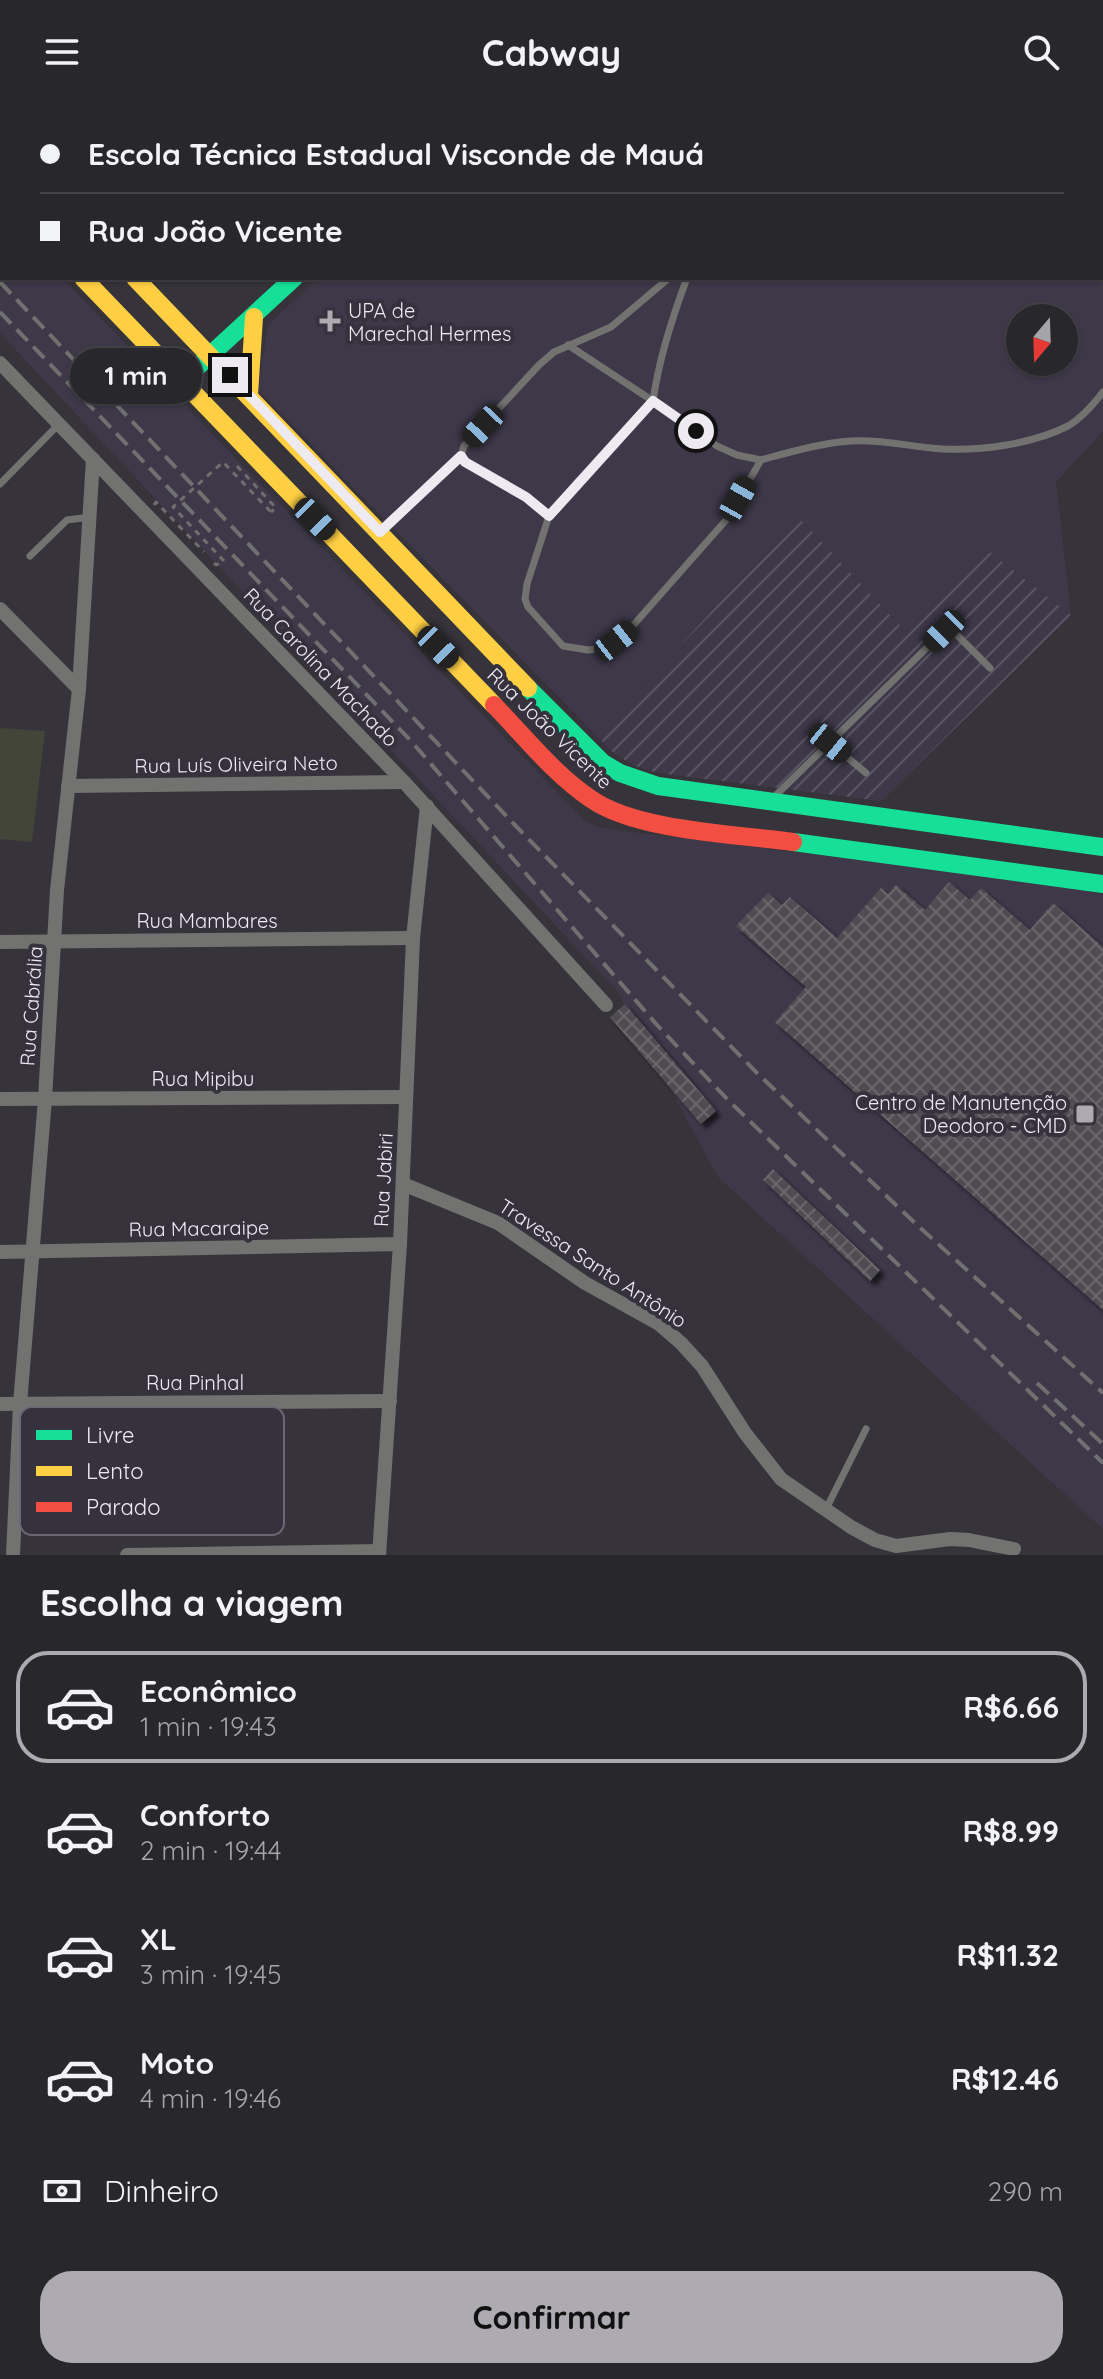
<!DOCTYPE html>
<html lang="pt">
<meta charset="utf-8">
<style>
:root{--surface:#28272c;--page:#302f34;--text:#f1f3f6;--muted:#a5a5a9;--line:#444448;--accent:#adaab2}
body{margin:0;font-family:Quicksand,sans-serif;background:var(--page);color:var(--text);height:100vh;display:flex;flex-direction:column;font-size:30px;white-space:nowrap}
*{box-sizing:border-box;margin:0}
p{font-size:26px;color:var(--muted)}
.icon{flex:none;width:44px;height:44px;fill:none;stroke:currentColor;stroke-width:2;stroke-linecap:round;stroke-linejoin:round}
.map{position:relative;height:1451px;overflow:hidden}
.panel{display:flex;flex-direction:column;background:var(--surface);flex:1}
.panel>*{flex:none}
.banner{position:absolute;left:0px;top:0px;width:1104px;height:176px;box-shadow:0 2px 6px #0004,0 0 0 2px var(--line);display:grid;align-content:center;height:176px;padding:0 40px;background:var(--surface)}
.needle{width:52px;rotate:199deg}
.controls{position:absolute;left:1006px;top:200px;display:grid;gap:16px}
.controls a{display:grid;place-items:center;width:72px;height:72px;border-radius:50%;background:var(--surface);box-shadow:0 2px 6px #0004,0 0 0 2px var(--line);font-size:40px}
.end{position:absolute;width:36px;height:36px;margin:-18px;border:10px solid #edeaf2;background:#111;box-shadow:0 0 0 4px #111}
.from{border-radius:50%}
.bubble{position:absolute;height:56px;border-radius:28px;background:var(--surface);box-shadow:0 2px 6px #0004,0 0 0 2px var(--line);font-size:26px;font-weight:700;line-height:56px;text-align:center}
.car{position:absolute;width:24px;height:48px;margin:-24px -12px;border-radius:10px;box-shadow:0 0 6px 2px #0007;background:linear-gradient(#222 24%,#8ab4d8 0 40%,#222 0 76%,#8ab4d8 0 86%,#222 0)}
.banner b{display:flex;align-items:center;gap:28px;height:76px;font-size:30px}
.banner b+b{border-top:2px solid var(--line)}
.banner i{width:20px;height:20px;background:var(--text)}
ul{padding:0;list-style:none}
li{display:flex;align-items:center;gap:24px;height:112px;margin:0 16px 12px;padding:0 24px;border:4px solid transparent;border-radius:32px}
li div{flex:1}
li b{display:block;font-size:30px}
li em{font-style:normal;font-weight:700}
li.active{border-color:var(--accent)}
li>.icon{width:72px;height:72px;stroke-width:1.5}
h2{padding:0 40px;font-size:36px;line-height:96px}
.pay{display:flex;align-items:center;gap:20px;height:88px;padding:0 40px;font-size:30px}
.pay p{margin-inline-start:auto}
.primary-button{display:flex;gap:16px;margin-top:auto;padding:16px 40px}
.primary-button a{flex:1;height:92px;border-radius:32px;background:var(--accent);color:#111;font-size:32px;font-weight:700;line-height:92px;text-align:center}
header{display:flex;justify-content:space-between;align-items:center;height:104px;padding:0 40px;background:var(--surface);font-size:36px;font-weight:700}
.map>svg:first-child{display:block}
.built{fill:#3e3849;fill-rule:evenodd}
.industrial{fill:url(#industrial-furrows)}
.green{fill:#424537}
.building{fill:url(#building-cross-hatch);filter:url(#shadow)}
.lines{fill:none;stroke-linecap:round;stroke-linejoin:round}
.path{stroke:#6f6f70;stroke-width:3;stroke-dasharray:6 6;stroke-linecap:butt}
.lane{stroke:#727370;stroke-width:7}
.street{stroke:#727370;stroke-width:14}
.fast{stroke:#16e098;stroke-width:18}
.slow{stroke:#ffcf43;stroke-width:18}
.jam{stroke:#f24e42;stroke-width:18}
.rail{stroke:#707070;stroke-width:4;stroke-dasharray:16 8;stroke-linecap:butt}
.path-bridge{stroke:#6f6f70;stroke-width:3;stroke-dasharray:6 6;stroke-linecap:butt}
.route{stroke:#edeaf2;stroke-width:10}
.poi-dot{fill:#adaab2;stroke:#35313d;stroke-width:3}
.labels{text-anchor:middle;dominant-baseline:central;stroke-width:8;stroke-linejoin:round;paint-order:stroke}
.poi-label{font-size:20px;fill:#edeaf2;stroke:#35313d;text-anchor:start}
.street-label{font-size:20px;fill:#edeaf2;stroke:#35313d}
.key{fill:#35313d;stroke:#6c6873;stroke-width:2}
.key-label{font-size:22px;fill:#edeaf2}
</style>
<header><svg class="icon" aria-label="menu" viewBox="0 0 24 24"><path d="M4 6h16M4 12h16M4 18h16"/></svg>Cabway<svg class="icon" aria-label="search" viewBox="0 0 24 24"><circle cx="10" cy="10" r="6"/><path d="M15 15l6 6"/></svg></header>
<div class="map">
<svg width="1103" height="1451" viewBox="0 0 1103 1451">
<defs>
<pattern id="industrial-furrows" width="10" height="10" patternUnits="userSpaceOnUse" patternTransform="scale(2)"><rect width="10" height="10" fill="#3e3849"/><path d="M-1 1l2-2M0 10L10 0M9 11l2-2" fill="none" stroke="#5a5564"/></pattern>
<pattern id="building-cross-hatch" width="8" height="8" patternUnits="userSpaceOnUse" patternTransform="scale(2)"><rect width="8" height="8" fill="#4f4d52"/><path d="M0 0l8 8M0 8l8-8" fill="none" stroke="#69676b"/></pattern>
<filter id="shadow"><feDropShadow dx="5" dy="5" stdDeviation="2" flood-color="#0009"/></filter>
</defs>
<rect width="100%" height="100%" fill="#36343a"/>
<g class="built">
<path d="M503 0H1103V327L1056 378 1071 511 986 445 906 528 799 414 596 631 258 286 268 221 318 174H1102V2H500ZM1020 214H1064V258H1020Z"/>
<polygon points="0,109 2,174 62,174 585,717 597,723 616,726 1063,781 1103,791 1103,1425 718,1073 617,887 0,229"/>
</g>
<polygon class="industrial" points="799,414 906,528 986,445 1071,511 881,697 658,669 635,662 615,650 596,631"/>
<polygon class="green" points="0,624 45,627 32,738 0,735"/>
<g class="building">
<polygon points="949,778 970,796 981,784 1030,826 1053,799 1103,843 1103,1206 775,918 806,883 736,822 768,789 782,801 790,793 837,834 881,784 888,790 896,781 925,806"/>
<polygon points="625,900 716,1007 701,1020 610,913"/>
<polygon points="773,1065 880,1166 870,1177 763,1076"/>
</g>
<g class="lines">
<g class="path">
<polyline points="237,362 276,404 271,408"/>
<polyline points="154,401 156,398 204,448"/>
<polyline points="214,459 216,461 224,457"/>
</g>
<g class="lane">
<polyline points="637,0 638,2"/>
<path d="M687 174C672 214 659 254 653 297L717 342 737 351 761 356"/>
<path d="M568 241 653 297 549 412 527 480 525 495 528 503 563 542 588 546 597 545 616 537 629 526 727 415 761 356C791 348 820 339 851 337 882 335 912 343 942 345 982 347 1032 340 1068 322 1082 314 1093 301 1103 288"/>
<polyline points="0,380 59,320"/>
<polyline points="549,412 526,393 465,358 461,352 464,342 539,261 554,248 611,223 669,174"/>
<polyline points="381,428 461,352"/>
<polyline points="30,452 67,416 90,413"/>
<polyline points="830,639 866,669"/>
<polyline points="773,694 944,527 953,527 990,564"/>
<polyline points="826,1405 866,1325"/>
</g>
<g class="street">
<polyline points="195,0 197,2"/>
<polyline points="403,0 405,2"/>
<polyline points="129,2 131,0"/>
<polyline points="0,259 404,678 606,901"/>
<polyline points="0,505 79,585"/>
<polyline points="68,682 404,678"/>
<polyline points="0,838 413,834"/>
<polyline points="0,995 406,993"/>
<polyline points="403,1080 498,1119 585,1179 659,1220 681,1239 702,1262 745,1329 781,1375 851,1423 875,1436 896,1442 950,1435 969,1436 1014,1445"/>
<polyline points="0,1148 400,1140"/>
<polyline points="0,1300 390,1297"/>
<polyline points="13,1451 20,1300 45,995 57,786 79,585 93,355"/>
<polyline points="127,1451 379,1447"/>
<polyline points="379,1451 400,1140 413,834 427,702"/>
</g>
<g class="fast">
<polyline points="0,35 2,37"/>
<polyline points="0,86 2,88"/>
<polyline points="182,277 294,174"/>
<polyline points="528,584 603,659 620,669 658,682 1103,743"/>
<polyline points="793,738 1103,780"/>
</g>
<g class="slow">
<polyline points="472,2 474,0"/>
<polyline points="83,174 494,601"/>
<polyline points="135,174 528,584"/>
<polyline points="249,291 254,213"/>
</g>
<path class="jam" d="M494 601C525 633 554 670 591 695 637 727 735 730 793 738"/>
<g class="rail">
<polyline points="0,178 512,718 756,968 916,1120 1103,1289"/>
<polyline points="0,208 411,637 657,921 728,996 1103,1359"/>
<polyline points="1037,1279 1103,1340"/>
</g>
<polyline class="path-bridge" points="224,457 173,403 223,358 271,408"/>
</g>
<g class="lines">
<polyline class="route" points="230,271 380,428 461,352 465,358 526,393 549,412 653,297 696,327"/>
</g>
<g class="poi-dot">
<path d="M326 205h8v8h8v8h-8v8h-8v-8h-8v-8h8z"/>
<rect x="1075" y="1000" width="20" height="20" rx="4"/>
</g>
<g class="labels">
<g class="poi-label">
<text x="348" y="206">UPA de<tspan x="348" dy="23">Marechal Hermes</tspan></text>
<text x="1067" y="998" text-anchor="end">Centro de Manutenção<tspan x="1067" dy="23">Deodoro - CMD</tspan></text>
</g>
<g class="street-label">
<text transform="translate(321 563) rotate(46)">Rua Carolina Machado</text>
<text transform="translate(550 624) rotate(44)">Rua João Vicente</text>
<text transform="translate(236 660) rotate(-1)">Rua Luís Oliveira Neto</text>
<text x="207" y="816">Rua Mambares</text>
<text transform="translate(31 902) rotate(-86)">Rua Cabrália</text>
<text x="203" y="974">Rua Mipibu</text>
<text transform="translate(383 1076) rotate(-87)">Rua Jabiri</text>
<text transform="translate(199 1124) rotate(-1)">Rua Macaraipe</text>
<text transform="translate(593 1159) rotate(33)">Travessa Santo Antônio</text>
<text x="195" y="1278">Rua Pinhal</text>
</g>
</g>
<rect x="20" y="1303" width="264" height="128" rx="12" class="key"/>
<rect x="36" y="1326" width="36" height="10" fill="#16e098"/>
<rect x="36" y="1362" width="36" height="10" fill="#ffcf43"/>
<rect x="36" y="1398" width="36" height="10" fill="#f24e42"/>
<g class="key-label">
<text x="86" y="1339">Livre</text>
<text x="86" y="1375">Lento</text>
<text x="86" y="1411">Parado</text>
</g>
</svg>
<div class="controls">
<a><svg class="needle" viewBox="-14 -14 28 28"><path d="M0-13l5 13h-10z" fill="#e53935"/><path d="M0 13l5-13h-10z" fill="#a5a5a9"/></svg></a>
</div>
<i class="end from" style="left:696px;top:327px"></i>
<i class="end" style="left:230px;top:271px"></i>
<div class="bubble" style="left:70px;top:244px;width:132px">1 min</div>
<i class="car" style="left:483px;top:322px;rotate:223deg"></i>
<i class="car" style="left:738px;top:395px;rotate:29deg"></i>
<i class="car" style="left:315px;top:415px;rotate:136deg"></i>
<i class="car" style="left:944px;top:527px;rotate:225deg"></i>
<i class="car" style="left:616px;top:537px;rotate:52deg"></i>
<i class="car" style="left:438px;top:543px;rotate:136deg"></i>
<i class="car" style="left:830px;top:639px;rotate:129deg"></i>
<div class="banner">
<b><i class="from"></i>Escola Técnica Estadual Visconde de Mauá</b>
<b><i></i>Rua João Vicente</b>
</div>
</div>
<section class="panel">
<h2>Escolha a viagem</h2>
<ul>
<li class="active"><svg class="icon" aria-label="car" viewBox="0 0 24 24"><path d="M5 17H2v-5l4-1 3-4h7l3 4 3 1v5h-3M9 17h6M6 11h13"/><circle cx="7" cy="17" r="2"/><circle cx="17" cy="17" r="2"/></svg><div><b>Econômico</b><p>1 min · 19:43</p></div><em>R$6.66</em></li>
<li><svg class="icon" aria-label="car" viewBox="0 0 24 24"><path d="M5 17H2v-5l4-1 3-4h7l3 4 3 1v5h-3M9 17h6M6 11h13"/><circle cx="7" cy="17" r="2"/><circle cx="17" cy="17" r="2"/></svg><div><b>Conforto</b><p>2 min · 19:44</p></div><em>R$8.99</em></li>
<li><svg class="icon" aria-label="car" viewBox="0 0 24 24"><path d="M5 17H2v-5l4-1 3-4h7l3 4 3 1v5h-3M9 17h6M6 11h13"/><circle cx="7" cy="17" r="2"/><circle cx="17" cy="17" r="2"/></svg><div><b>XL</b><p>3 min · 19:45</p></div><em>R$11.32</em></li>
<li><svg class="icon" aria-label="car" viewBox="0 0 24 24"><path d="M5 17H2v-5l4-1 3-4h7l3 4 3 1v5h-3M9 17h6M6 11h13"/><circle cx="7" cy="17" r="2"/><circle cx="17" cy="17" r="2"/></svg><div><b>Moto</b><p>4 min · 19:46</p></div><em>R$12.46</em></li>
</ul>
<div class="pay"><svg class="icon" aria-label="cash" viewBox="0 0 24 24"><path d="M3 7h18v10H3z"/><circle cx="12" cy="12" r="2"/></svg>Dinheiro<p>290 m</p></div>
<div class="primary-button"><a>Confirmar</a></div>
</section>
